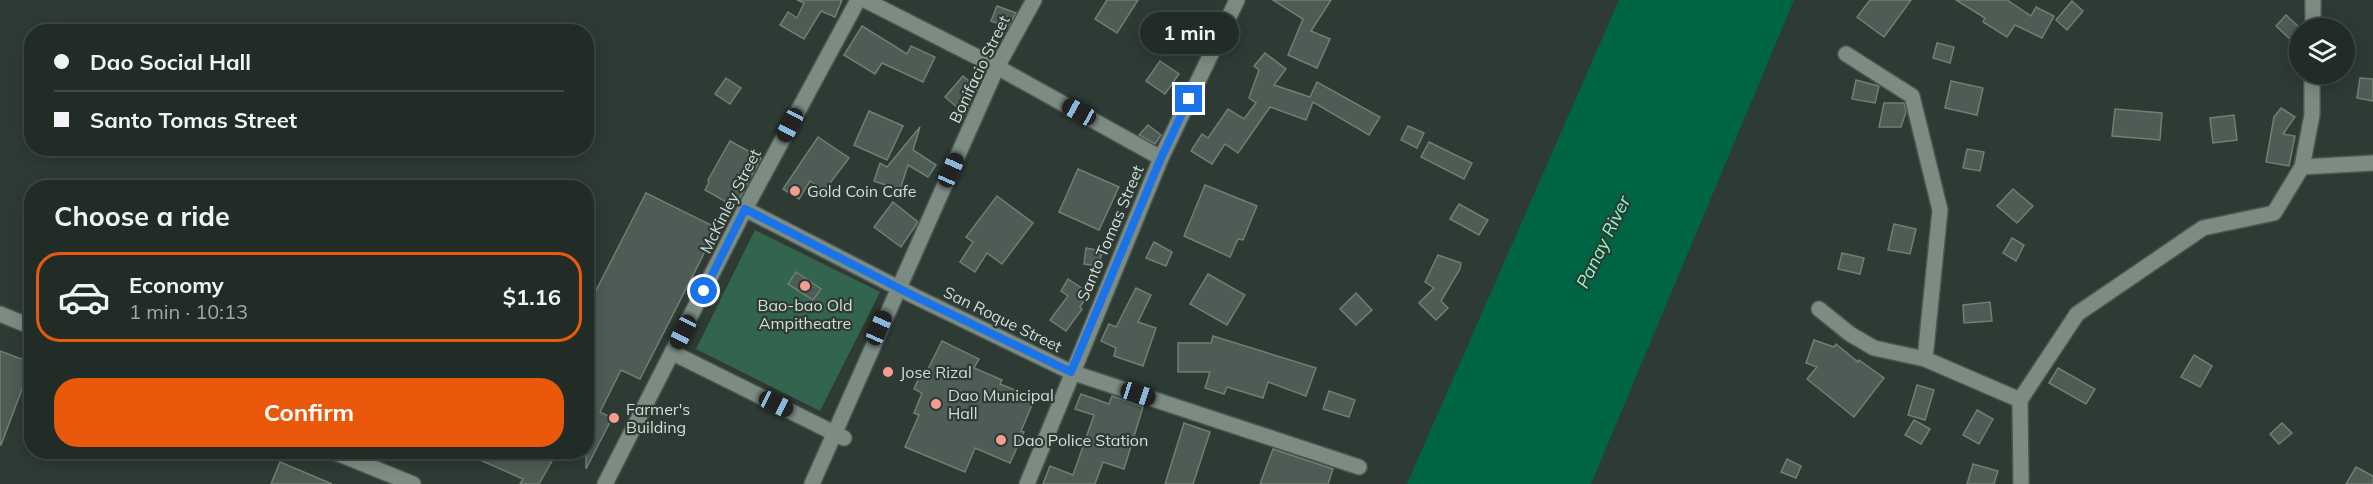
<!DOCTYPE html>
<meta charset="utf-8">
<style>
:root{--surface:#222c27;--page:#2a342f;--text:#f1f3f6;--muted:#a2a7a7;--line:#3f4844;--accent:#ea580c}
body{margin:0;font-family:Mulish,sans-serif;background:var(--page);color:var(--text);height:100vh;display:flex;flex-direction:column;font-size:22px;white-space:nowrap}
*{box-sizing:border-box;margin:0}
p{font-size:20px;color:var(--muted)}
.icon{flex:none;width:33px;height:33px;fill:none;stroke:currentColor;stroke-width:2;stroke-linecap:round;stroke-linejoin:round}
.map{position:relative;flex:1;overflow:hidden}
.sheet{position:absolute;left:24px;top:180px;width:570px;height:279px;display:flex;flex-direction:column;background:var(--surface);border-radius:24px;box-shadow:0 3px 15px #0003,0 0 0 2px var(--line)}
.sheet>*{flex:none}
.hud{position:absolute;left:24px;top:24px;width:570px;height:132px;border-radius:24px;box-shadow:0 3px 15px #0003,0 0 0 2px var(--line);display:grid;align-content:center;height:132px;padding:0 30px;background:var(--surface)}
.fabs{position:absolute;left:2289px;top:18px;display:grid;gap:12px}
.fabs a{display:grid;place-items:center;width:66px;height:66px;border-radius:50%;background:var(--surface);box-shadow:0 3px 15px #0003,0 0 0 2px var(--line);font-size:30px}
.end{position:absolute;width:27px;height:27px;margin:-14px;border:8px solid #1a73e8;background:#fff;box-shadow:0 0 0 3px #fff}
.from{border-radius:50%}
.bubble{position:absolute;height:42px;border-radius:21px;background:var(--surface);box-shadow:0 3px 15px #0003,0 0 0 2px var(--line);font-size:20px;font-weight:700;line-height:42px;text-align:center}
.car{position:absolute;width:18px;height:36px;margin:-18px -9px;border-radius:8px;box-shadow:0 0 4px 2px #0007;background:linear-gradient(#222 24%,#8ab4d8 0 40%,#222 0 76%,#8ab4d8 0 86%,#222 0)}
.hud b{display:flex;align-items:center;gap:21px;height:57px;font-size:22px}
.hud b+b{border-top:2px solid var(--line)}
.hud i{width:15px;height:15px;background:var(--text)}
ul{padding:0;list-style:none}
li{display:flex;align-items:center;gap:18px;height:90px;margin:0 12px 9px;padding:0 18px;border:3px solid var(--line);border-radius:24px}
li div{flex:1}
li b{display:block;font-size:22px}
li em{font-style:normal;font-weight:700}
li.current{border-color:var(--accent)}
li>.icon{width:54px;height:54px;stroke-width:1.5}
h2{padding:0 30px;font-size:27px;line-height:72px}
.primary-button{display:flex;gap:12px;margin-top:auto;padding:12px 30px}
.primary-button a{flex:1;height:69px;border-radius:24px;background:var(--accent);color:#fff;font-size:24px;font-weight:700;line-height:69px;text-align:center}
.map>svg:first-child{display:block}
.green{fill:#33644e}
.water{fill:#006544}
.building{fill:#4d5c54;stroke:#6f7f76;stroke-width:1.5}
.lines{fill:none;stroke-linecap:round;stroke-linejoin:round}
.street-casing{stroke:#4a5651;stroke-width:18}
.secondary-casing{stroke:#4a5651;stroke-width:18}
.street{stroke:#7c8c83;stroke-width:15}
.secondary{stroke:#7c8c83;stroke-width:15}
.route{stroke:#1a73e8;stroke-width:8}
.poi-dot{fill:#f59d8f;stroke:#2d3b34;stroke-width:2}
.labels{text-anchor:middle;dominant-baseline:central;stroke-width:4.5;stroke-linejoin:round;paint-order:stroke}
.street-label{font-size:16px;fill:#d4ddd8;stroke:#2d3b34}
.poi-label{font-size:16px;fill:#d4ddd8;stroke:#2d3b34;text-anchor:start}
.water-label{font-size:18px;font-style:italic;fill:#8afcc8;stroke:#2d3b34}
</style>
<div class="map">
<svg width="2373" height="484" viewBox="0 0 2373 484">
<rect width="100%" height="100%" fill="#2d3b34"/>
<polygon class="green" points="755,230 880,292 820,411 696,349"/>
<polygon class="water" points="1619,0 1794,0 1591,484 1407,484"/>
<g class="building">
<polygon points="797,0 842,0 835,17 821,11 804,39 780,25 788,12 797,18 804,3"/>
<polygon points="1107,0 1138,0 1117,33 1095,19"/>
<polygon points="1273,0 1331,0 1311,31 1330,39 1317,68 1288,55 1303,19"/>
<polygon points="1870,0 1911,0 1884,37 1857,17"/>
<polygon points="1956,0 2007,0 2031,16 2036,7 2054,16 2042,38 2015,25 2007,37 1983,22 1985,18"/>
<polygon points="2072,1 2083,11 2067,30 2056,20"/>
<polygon points="997,6 1016,13 1008,27 991,21"/>
<polygon points="2286,15 2300,28 2300,33 2292,41 2276,26"/>
<polygon points="862,26 907,54 911,46 935,57 923,82 882,63 875,74 844,55"/>
<polygon points="1185,26 1197,35 1187,48 1175,39"/>
<polygon points="1937,43 1954,47 1950,63 1933,58"/>
<polygon points="1265,53 1286,69 1274,85 1310,97 1317,82 1380,117 1369,135 1313,102 1306,120 1270,107 1238,153 1225,144 1212,164 1191,151 1202,134 1208,138 1228,109 1244,119 1256,103 1249,98 1259,70 1254,66"/>
<polygon points="1160,61 1179,74 1165,94 1146,81"/>
<polygon points="963,76 977,88 965,114 945,97"/>
<polygon points="726,78 741,88 730,104 715,94"/>
<polygon points="2360,78 2373,79 2373,101 2357,98"/>
<polygon points="1856,80 1879,86 1875,103 1852,99"/>
<polygon points="1951,81 1983,88 1977,115 1945,108"/>
<polygon points="1884,103 1904,103 1906,112 1901,127 1879,127"/>
<polygon points="2281,108 2295,117 2283,134 2295,136 2289,166 2266,162 2274,117"/>
<polygon points="2115,109 2162,113 2160,140 2112,136"/>
<polygon points="869,111 903,126 887,160 854,145"/>
<polygon points="2234,115 2237,140 2213,143 2210,118"/>
<polygon points="1148,125 1161,135 1155,144 1139,135"/>
<polygon points="1408,126 1424,133 1417,148 1401,140"/>
<polygon points="920,127 913,150 936,165 928,177 908,165 900,190 874,181 880,163 887,167"/>
<polygon points="818,137 849,158 824,191 810,181 799,199 783,189"/>
<polygon points="730,141 761,158 735,207 705,190 709,182 708,180"/>
<polygon points="1429,142 1472,163 1464,179 1421,157"/>
<polygon points="1967,149 1984,152 1980,171 1963,168"/>
<polygon points="1078,169 1119,187 1099,230 1059,212"/>
<polygon points="1205,185 1257,206 1243,240 1238,239 1230,257 1184,236"/>
<polygon points="2013,189 2033,206 2017,223 1997,206"/>
<polygon points="646,193 717,228 640,379 621,370 600,412 612,418 586,469 586,310"/>
<polygon points="997,196 1033,223 1002,264 987,253 975,272 960,262 973,242 966,237"/>
<polygon points="893,202 918,222 901,247 874,227"/>
<polygon points="1459,204 1488,220 1479,235 1450,219"/>
<polygon points="1894,224 1916,229 1910,254 1888,250"/>
<polygon points="2012,238 2024,245 2016,261 2003,253"/>
<polygon points="1154,242 1172,252 1166,266 1146,258"/>
<polygon points="1086,248 1102,251 1099,266 1084,264"/>
<polygon points="1842,253 1864,258 1860,274 1838,269"/>
<polygon points="1438,255 1461,263 1460,269 1441,301 1448,308 1436,320 1419,303 1434,288 1425,282"/>
<polygon points="796,272 821,289 813,300 788,284"/>
<polygon points="1208,274 1245,295 1227,325 1190,304"/>
<polygon points="1068,279 1089,293 1080,307 1082,309 1066,331 1050,320 1068,296 1061,291"/>
<polygon points="1136,288 1151,295 1138,322 1156,328 1143,366 1114,356 1116,348 1101,341 1109,324 1116,327"/>
<polygon points="1356,293 1372,310 1356,325 1340,309"/>
<polygon points="1990,302 1992,321 1964,323 1963,305"/>
<polygon points="1213,336 1316,368 1306,396 1268,382 1263,398 1227,387 1224,394 1205,388 1210,372 1178,372 1178,343 1211,343"/>
<polygon points="1814,340 1834,347 1836,344 1858,362 1859,360 1884,378 1854,417 1807,379 1817,367 1806,363"/>
<polygon points="942,341 979,359 974,368 1002,380 1000,384 1035,398 1021,431 1024,432 1010,463 975,448 965,472 905,447 919,415 914,413 922,393 914,389 921,373 925,375"/>
<polygon points="0,351 32,363 1,445 0,445"/>
<polygon points="2194,355 2212,366 2200,387 2181,377"/>
<polygon points="2058,368 2095,389 2086,404 2049,383"/>
<polygon points="1917,385 1934,390 1925,420 1908,415"/>
<polygon points="1329,391 1355,400 1349,417 1323,409"/>
<polygon points="1081,394 1109,404 1112,396 1143,407 1124,469 1103,462 1095,484 1043,484 1050,466 1073,475 1094,415 1075,409"/>
<polygon points="1977,410 1993,419 1979,444 1963,435"/>
<polygon points="1914,420 1930,429 1921,444 1905,435"/>
<polygon points="1184,423 1210,432 1193,484 1165,484"/>
<polygon points="2282,423 2292,433 2279,444 2270,434"/>
<polygon points="1273,449 1333,469 1328,484 1260,484"/>
<polygon points="462,452 557,452 539,484 520,484 523,479"/>
<polygon points="1787,459 1801,466 1796,478 1781,472"/>
<polygon points="280,462 332,484 271,484"/>
<polygon points="1973,464 1998,471 1994,484 1967,484"/>
<polygon points="2356,467 2373,476 2373,484 2346,484"/>
</g>
<g class="lines">
<defs>
<g id="street">
<polyline points="865,0 997,67 1161,158"/>
<polyline points="2313,28 2313,0"/>
<polyline points="1846,54 1912,96 1940,210 1925,359 2020,400"/>
<polyline points="2302,167 2373,163"/>
<polyline points="745,209 914,296 1071,372 1359,467"/>
<polyline points="1819,309 1850,334 1874,348 1925,359"/>
<polyline points="673,353 844,438"/>
<polyline points="812,484 997,67 1034,0"/>
<polyline points="1027,484 1161,158 1237,0"/>
<polyline points="2021,484 2020,400 2077,314 2203,228 2274,213 2302,167 2312,115 2312,74"/>
</g>
<g id="secondary">
<polyline points="0,314 32,327"/>
<polyline points="334,452 413,484"/>
<polyline points="605,484 745,209 858,0"/>
</g>
</defs>
<use href="#street" class="street-casing"/>
<use href="#secondary" class="secondary-casing"/>
<use href="#street" class="street"/>
<use href="#secondary" class="secondary"/>
</g>
<g class="lines">
<polyline class="route" points="704,291 745,209 914,296 1071,372 1161,158 1189,99"/>
</g>
<g class="poi-dot">
<circle cx="795" cy="191" r="6"/>
<circle cx="805" cy="286" r="6"/>
<circle cx="888" cy="372" r="6"/>
<circle cx="936" cy="404" r="6"/>
<circle cx="614" cy="418" r="6"/>
<circle cx="1001" cy="440" r="6"/>
</g>
<g class="labels">
<g class="street-label">
<text transform="translate(979 69) rotate(-64)">Bonifacio Street</text>
<text transform="translate(730 201) rotate(-63)">McKinley Street</text>
<text transform="translate(1110 233) rotate(-67)">Santo Tomas Street</text>
<text transform="translate(1003 319) rotate(26)">San Roque Street</text>
</g>
<g class="poi-label">
<text x="807" y="191">Gold Coin Cafe</text>
<text x="805" y="305" text-anchor="middle">Bao-bao Old<tspan x="805" dy="18">Ampitheatre</tspan></text>
<text x="900" y="372">Jose Rizal</text>
<text x="948" y="395">Dao Municipal<tspan x="948" dy="18">Hall</tspan></text>
<text x="626" y="409">Farmer's<tspan x="626" dy="18">Building</tspan></text>
<text x="1013" y="440">Dao Police Station</text>
</g>
<g class="water-label">
<text transform="translate(1603 242) rotate(-64)">Panay River</text>
</g>
</g>
</svg>
<div class="fabs">
<a><svg class="icon" aria-label="layers" viewBox="0 0 24 24"><path d="M12 4l9 5-9 5-9-5zM3 14l9 5 9-5"/></svg></a>
</div>
<i class="end from" style="left:704px;top:291px"></i>
<i class="end" style="left:1189px;top:99px"></i>
<div class="bubble" style="left:1140px;top:12px;width:99px">1 min</div>
<i class="car" style="left:1079px;top:112px;rotate:299deg"></i>
<i class="car" style="left:790px;top:125px;rotate:208deg"></i>
<i class="car" style="left:951px;top:170px;rotate:24deg"></i>
<i class="car" style="left:879px;top:328px;rotate:24deg"></i>
<i class="car" style="left:683px;top:332px;rotate:207deg"></i>
<i class="car" style="left:1138px;top:394px;rotate:108deg"></i>
<i class="car" style="left:776px;top:404px;rotate:116deg"></i>
<div class="hud">
<b><i class="from"></i>Dao Social Hall</b>
<b><i></i>Santo Tomas Street</b>
</div>
<section class="sheet">
<h2>Choose a ride</h2>
<ul>
<li class="current"><svg class="icon" aria-label="car" viewBox="0 0 24 24"><path d="M5 17H2v-5l4-1 3-4h7l3 4 3 1v5h-3M9 17h6M6 11h13"/><circle cx="7" cy="17" r="2"/><circle cx="17" cy="17" r="2"/></svg><div><b>Economy</b><p>1 min · 10:13</p></div><em>$1.16</em></li>
</ul>
<div class="primary-button"><a>Confirm</a></div>
</section>
</div>
